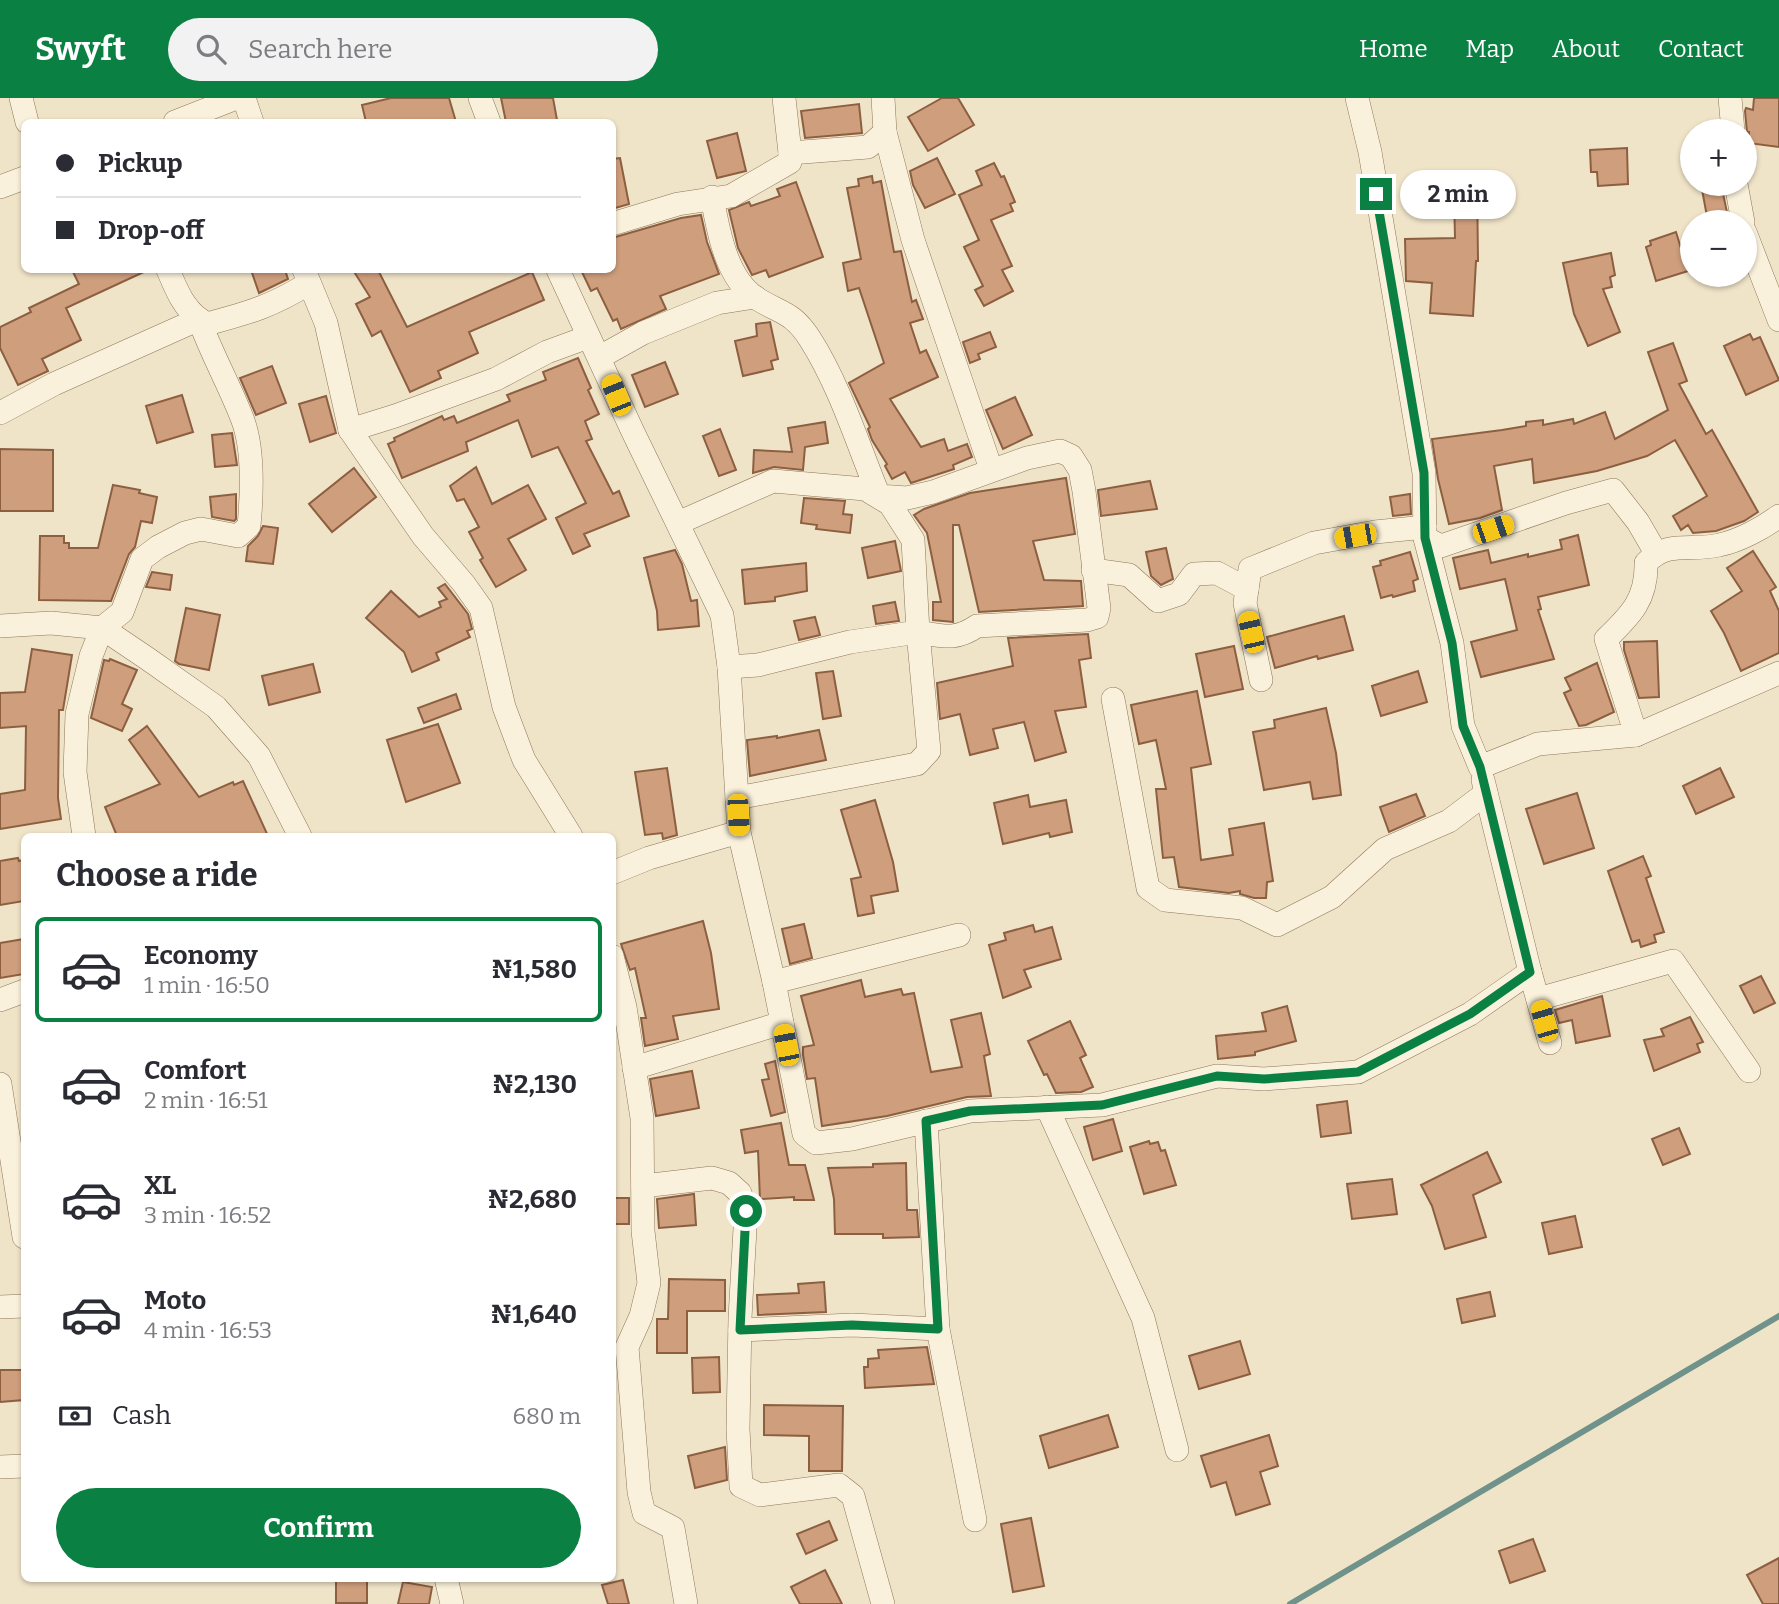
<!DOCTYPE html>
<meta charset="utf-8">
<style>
:root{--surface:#fff;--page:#f2f2f3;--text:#2b2b33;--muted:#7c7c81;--line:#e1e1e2;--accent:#0b8043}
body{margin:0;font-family:Bitter,serif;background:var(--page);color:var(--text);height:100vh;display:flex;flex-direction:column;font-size:26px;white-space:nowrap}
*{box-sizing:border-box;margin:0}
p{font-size:23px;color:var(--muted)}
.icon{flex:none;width:38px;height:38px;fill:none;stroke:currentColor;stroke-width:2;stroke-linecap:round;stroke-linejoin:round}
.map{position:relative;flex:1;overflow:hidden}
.details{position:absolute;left:21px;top:735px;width:595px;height:749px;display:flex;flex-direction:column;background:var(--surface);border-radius:10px;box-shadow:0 2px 5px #0004}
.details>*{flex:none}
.top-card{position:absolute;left:21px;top:21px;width:595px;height:154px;border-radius:10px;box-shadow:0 2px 5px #0004;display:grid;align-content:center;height:154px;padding:0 35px;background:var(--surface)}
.fabs{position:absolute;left:1680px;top:21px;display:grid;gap:14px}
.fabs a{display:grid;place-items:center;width:77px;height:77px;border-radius:50%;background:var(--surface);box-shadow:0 2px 5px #0004;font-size:35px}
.end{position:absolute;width:32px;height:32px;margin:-16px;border:9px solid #0b8043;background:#fff;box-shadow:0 0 0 4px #fff}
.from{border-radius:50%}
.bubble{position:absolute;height:49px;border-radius:24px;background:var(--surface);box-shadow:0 2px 5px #0004;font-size:23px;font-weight:700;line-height:49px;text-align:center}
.car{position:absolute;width:21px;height:42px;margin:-21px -10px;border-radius:9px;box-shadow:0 0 5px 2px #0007;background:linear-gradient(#f5c518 24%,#345 0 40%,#f5c518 0 76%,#345 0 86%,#f5c518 0)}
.top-card b{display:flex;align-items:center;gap:24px;height:66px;font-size:26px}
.top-card b+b{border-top:2px solid var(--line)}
.top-card i{width:18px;height:18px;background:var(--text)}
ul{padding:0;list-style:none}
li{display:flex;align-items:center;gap:21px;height:105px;margin:0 14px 10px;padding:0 21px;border:4px solid transparent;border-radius:10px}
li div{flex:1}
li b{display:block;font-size:26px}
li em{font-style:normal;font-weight:700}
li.on{border-color:var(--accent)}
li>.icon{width:63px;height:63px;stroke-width:1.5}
h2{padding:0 35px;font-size:32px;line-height:84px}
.pay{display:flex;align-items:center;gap:18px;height:77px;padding:0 35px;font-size:26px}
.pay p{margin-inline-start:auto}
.cta{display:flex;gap:14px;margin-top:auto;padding:14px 35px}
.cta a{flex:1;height:80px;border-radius:42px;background:var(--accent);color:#fff;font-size:28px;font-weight:700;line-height:80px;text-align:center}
header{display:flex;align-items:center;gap:42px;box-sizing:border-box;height:98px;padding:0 35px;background:var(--accent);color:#fff}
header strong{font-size:33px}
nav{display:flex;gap:38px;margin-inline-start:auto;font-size:24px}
.search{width:490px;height:63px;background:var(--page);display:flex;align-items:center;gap:18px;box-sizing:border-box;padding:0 24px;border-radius:38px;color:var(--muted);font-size:26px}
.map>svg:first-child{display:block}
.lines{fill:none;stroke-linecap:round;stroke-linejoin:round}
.stream{stroke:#6f938a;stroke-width:6}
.building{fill:#cf9f7d;stroke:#8d5f41;stroke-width:2}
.minor-casing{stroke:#8d765c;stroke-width:24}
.minor{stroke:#faf1dc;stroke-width:23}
.route{stroke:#0b8043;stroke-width:9}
</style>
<header>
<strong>Swyft</strong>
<div class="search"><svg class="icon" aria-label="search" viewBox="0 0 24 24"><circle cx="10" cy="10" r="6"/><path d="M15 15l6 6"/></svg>Search here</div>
<nav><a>Home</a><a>Map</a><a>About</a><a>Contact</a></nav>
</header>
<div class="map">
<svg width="1779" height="1506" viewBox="0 0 1779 1506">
<rect width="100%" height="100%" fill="#f0e4c8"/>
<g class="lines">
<polyline class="stream" points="1290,1506 1779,1218"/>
</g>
<g class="building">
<polygon points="391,0 449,0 456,24 366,24 362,7"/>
<polygon points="501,0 553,0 557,22 545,24 506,24"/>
<polygon points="942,0 958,0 974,27 928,53 908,19"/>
<polygon points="1754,0 1779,0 1779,49 1748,45 1749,34 1747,34 1745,13 1746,10 1753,12"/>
<polygon points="859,6 862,35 805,40 801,13"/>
<polygon points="737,35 746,73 717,80 707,43"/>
<polygon points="1627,50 1628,86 1598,88 1597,74 1591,74 1590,52"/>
<polygon points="620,60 629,106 612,111 612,61"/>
<polygon points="937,60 955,96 925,110 913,87 910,73"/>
<polygon points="994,65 1001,79 1004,78 1015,104 1010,106 1013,113 991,122 1012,168 1002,172 1013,193 984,208 975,192 983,188 964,149 979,142 959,97 982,87 976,73"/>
<polygon points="872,78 873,85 881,83 894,154 901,153 912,204 916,202 923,221 910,225 920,255 926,252 938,279 890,301 921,349 944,341 948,353 967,346 972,359 953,367 954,371 911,385 905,374 892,381 885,368 887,366 872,342 868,331 870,329 849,285 884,265 859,190 848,193 843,165 861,161 847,90 859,88 858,81"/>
<polygon points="1477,81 1478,163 1476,163 1473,218 1430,215 1432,185 1406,183 1405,141 1455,140 1454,97 1411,98 1410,82"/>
<polygon points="796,84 823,159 769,179 766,172 752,177 738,150 729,112 749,104 751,108 780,98 777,91"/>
<polygon points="1701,86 1721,86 1729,124 1708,124"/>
<polygon points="701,117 707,144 719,176 660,198 666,211 621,231 617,221 613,223 597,190 591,193 581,172 612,172 612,140 681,120"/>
<polygon points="1676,134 1688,173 1656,183 1646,149 1651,147 1650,143"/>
<polygon points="1611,155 1615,177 1610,179 1612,189 1603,191 1620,234 1588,248 1574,216 1563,165"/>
<polygon points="72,172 148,172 66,210 81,242 42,261 48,273 18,287 0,250 0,229 31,214 29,210 79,186"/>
<polygon points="251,172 285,172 288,181 259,195"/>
<polygon points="353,172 378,172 407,229 532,174 544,202 469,234 478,255 438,273 441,280 410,294 381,233 372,238 356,206 370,199"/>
<polygon points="770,224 778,261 771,263 773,271 743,278 735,243 757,238 756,226"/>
<polygon points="990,234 996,249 978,256 980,261 970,265 963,244"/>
<polygon points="1750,236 1753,242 1760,239 1779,282 1746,297 1724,248"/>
<polygon points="1673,245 1687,283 1679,286 1706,336 1712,332 1758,414 1744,423 1716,433 1693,435 1688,427 1681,432 1673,418 1707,398 1675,342 1647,358 1597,373 1534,385 1532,361 1494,368 1502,412 1480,420 1449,426 1438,381 1432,341 1502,332 1526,328 1526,324 1543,322 1543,327 1573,321 1574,326 1605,314 1615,341 1668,312 1648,254"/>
<polygon points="578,260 591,290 588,292 599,316 585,323 592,341 586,343 613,396 619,393 629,418 584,436 590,448 573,456 556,420 586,405 558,349 532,359 518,322 466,344 468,353 402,380 388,346 395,343 394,340 442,318 444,322 454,318 457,325 510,303 507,297 546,282 543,274"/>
<polygon points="665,264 678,296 645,309 632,277"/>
<polygon points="272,268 286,305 256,317 240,280"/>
<polygon points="182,297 193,334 157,345 146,308"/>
<polygon points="326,298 336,335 310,344 299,306"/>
<polygon points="1015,299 1032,337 1003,351 986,312"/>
<polygon points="825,324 828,345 805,349 803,372 774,369 753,375 754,352 792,354 788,330"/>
<polygon points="720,331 736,372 719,378 703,338"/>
<polygon points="232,335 237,367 215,369 212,337"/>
<polygon points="0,351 53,352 53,413 0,413"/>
<polygon points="476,369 492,406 528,387 546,421 508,441 526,472 496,489 480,462 483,460 469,434 479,429 464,401 457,403 450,388"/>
<polygon points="354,370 376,399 332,434 309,406"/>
<polygon points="1066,380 1075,436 1033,443 1044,482 1081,483 1083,508 979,514 959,427 953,427 953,524 933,522 933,504 941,504 927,435 914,417 924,411 970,395"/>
<polygon points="1150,383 1157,411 1101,418 1098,392"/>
<polygon points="113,387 140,392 139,395 157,399 152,425 141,423 135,449 129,456 111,503 39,502 40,438 64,438 64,445 69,445 69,450 98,450"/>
<polygon points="236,396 236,421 234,423 212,419 210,399"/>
<polygon points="1410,396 1411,416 1393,418 1390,399"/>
<polygon points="804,400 845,403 843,416 852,417 850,435 816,431 817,427 801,425"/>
<polygon points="263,428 278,430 273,466 246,463 248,448 258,438"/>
<polygon points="1578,437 1589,487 1538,499 1541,511 1538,512 1554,561 1481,579 1471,544 1517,532 1505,481 1460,491 1453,460 1488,452 1491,465 1528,456 1528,459 1562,451 1560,442"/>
<polygon points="895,443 901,473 868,480 862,450"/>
<polygon points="1166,450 1173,481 1161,487 1151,478 1146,454"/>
<polygon points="675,452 682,466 691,503 697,502 699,528 658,532 657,513 644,460"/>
<polygon points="1753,453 1776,489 1770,493 1779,513 1779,555 1741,573 1724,535 1711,513 1742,493 1727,470"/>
<polygon points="1410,454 1418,481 1413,483 1415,493 1393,499 1392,497 1381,500 1373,469 1381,467 1380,463"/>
<polygon points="806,465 807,493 775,499 775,503 745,506 742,472"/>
<polygon points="152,474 172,477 170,492 146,489"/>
<polygon points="445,486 468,516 472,531 467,533 470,539 436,555 439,562 412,574 404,554 366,520 391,493 419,519 441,509 439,504 447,501 438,490"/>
<polygon points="895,504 899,523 876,526 873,508"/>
<polygon points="186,510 220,517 209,572 179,566 175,563"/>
<polygon points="1344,518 1353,552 1318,561 1317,558 1275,570 1267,539"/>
<polygon points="815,519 820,537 799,542 794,523"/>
<polygon points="1088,536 1091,560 1079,562 1086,609 1055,613 1066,654 1035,663 1024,624 993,631 998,650 970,657 960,616 940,621 937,585 1013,568 1008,540"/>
<polygon points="1657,543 1659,599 1639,600 1624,552 1624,544"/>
<polygon points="1234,548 1243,591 1205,599 1196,556"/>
<polygon points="32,551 72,557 63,612 59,612 58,700 61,721 0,731 0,696 25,692 26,628 0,630 0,595 25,594"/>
<polygon points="110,561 137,572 122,606 132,611 122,633 91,620 104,562 109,563"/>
<polygon points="1597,565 1614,614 1586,627 1579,628 1564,595 1571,592 1565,580"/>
<polygon points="313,566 320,594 269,607 262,578"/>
<polygon points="833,573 841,618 823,621 816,575"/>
<polygon points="1418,573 1427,604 1381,618 1372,588"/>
<polygon points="1197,593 1211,666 1191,670 1201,762 1233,757 1229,731 1264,725 1273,783 1267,784 1266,800 1254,800 1240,796 1240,793 1229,795 1179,789 1174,759 1163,760 1156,691 1166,691 1156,642 1139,646 1131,607"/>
<polygon points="456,596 461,611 424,625 418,610"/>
<polygon points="1326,610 1336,655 1341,697 1313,701 1310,684 1264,692 1253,634 1275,630 1274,622"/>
<polygon points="438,626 460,685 406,704 387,642"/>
<polygon points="147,628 199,699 233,684 234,687 243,683 268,738 117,738 105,709 160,686 129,642"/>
<polygon points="819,632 826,662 750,678 747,642 777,638 777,640"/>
<polygon points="667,670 677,737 663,741 662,735 645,737 635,674"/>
<polygon points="1720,670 1734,699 1696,716 1683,688"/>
<polygon points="1577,695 1594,750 1544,766 1526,711"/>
<polygon points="1416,696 1425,718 1389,734 1380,709"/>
<polygon points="1028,697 1030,709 1066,702 1072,734 1050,739 1049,735 1003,746 994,705"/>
<polygon points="875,702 893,764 898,793 871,798 874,815 858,818 851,781 861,779 841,712"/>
<polygon points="1643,758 1651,778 1646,780 1664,834 1654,837 1656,844 1641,849 1639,842 1632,844 1608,773"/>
<polygon points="18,760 19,763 24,762 24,803 0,807 0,763"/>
<polygon points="703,823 711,855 719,911 673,918 678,941 645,948 641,920 646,920 635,870 630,872 621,846"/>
<polygon points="804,826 812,860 790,866 782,831"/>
<polygon points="1033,827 1035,834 1052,829 1061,861 1024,872 1031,889 1003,900 989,847 1006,842 1004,835"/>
<polygon points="24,841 24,876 0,880 0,845"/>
<polygon points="1761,878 1775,905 1754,915 1740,888"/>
<polygon points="861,882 865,899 901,891 903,897 914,895 931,974 962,969 951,922 981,915 990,956 984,958 991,998 967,999 887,1018 822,1028 815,980 807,981 803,957 803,949 814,947 801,898"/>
<polygon points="1602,898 1610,938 1576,945 1572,922 1559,925 1555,912"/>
<polygon points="1287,908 1296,943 1255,954 1255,957 1218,961 1216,938 1266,933 1262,915"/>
<polygon points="1690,919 1703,944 1697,946 1700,954 1654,973 1644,942 1664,938 1661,931"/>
<polygon points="1070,923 1086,957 1080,960 1093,989 1081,994 1056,995 1047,976 1044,977 1028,943"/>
<polygon points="775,963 785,1014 771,1018 762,982 769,981 765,966"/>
<polygon points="692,973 699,1010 656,1018 650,981"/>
<polygon points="1347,1003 1351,1035 1321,1039 1317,1007"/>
<polygon points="1113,1021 1122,1053 1093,1062 1084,1029"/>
<polygon points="781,1025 789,1067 805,1067 814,1102 794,1102 794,1099 760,1101 758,1053 745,1055 741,1032"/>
<polygon points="1679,1030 1690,1056 1663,1067 1652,1041"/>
<polygon points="1149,1043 1150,1046 1158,1044 1161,1053 1165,1052 1176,1087 1144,1096 1130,1049"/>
<polygon points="1487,1054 1501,1084 1473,1097 1486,1139 1445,1151 1432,1108 1421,1087"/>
<polygon points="906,1065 907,1112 917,1112 919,1139 883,1140 883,1136 835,1136 834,1101 828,1070 873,1069 873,1066"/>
<polygon points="1392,1081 1397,1116 1352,1121 1347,1086"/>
<polygon points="694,1096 696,1127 659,1130 657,1101"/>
<rect x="612" y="1100" width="17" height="26"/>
<polygon points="1575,1118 1582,1149 1549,1156 1542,1125"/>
<polygon points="669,1181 725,1182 725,1213 687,1213 687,1255 657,1255 657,1221 668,1221"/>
<polygon points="824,1184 826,1214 758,1217 757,1197 799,1195 798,1186"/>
<polygon points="1490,1194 1495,1218 1462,1225 1457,1201"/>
<polygon points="1240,1243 1250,1276 1199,1291 1189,1258"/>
<polygon points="927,1249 934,1286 865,1290 864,1269 868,1269 868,1261 879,1260 878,1252"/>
<polygon points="719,1259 720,1294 693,1295 692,1260"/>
<polygon points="0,1272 24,1272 24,1302 0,1304"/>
<polygon points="764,1307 843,1308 842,1373 809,1373 809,1338 764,1337"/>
<polygon points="1108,1317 1118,1349 1049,1370 1040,1338"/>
<polygon points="1269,1337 1278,1368 1260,1374 1270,1406 1236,1417 1226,1384 1211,1389 1201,1358"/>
<polygon points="725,1349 727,1382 695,1390 688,1358"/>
<polygon points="1031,1420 1044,1488 1013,1494 1001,1426"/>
<polygon points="829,1423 837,1442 806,1456 797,1436"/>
<polygon points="1533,1441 1545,1473 1510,1485 1499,1453"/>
<polygon points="1779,1460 1779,1506 1763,1506 1747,1477"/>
<polygon points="825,1472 842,1506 800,1506 791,1489"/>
<rect x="336" y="1480" width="31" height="25"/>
<polygon points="623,1482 629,1506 608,1506 602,1487"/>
<polygon points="403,1484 432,1489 429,1506 398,1506"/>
</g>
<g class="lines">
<defs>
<g id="minor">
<polyline points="21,0 27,24"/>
<polyline points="244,0 252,24"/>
<polyline points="480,0 489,24"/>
<polyline points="784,0 790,55"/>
<polyline points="883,0 885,34"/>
<path d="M1357 0 1370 54 1424 375 1425 440 1452 545 1463 628 1480 669 1538 646 1636 637 1606 541C1631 517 1647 501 1646 465 1668 441 1692 454 1719 447 1739 443 1763 430 1779 418"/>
<polyline points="1730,0 1733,33"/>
<polyline points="175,24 236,0"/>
<polyline points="1736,86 1743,124"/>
<polyline points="0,89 24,80"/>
<polyline points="612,126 678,106 731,98 790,64 790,55 868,49 885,34 913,142 991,371"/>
<polyline points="1745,134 1779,222"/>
<polyline points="304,172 326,225 350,332 423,438 464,486 481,510 504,609 524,662 571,738"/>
<polyline points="558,172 633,334 722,517 729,569 739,734 774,884 804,1036 816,1045 852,1041 970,1013 1102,1007 1217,978 1264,981 1358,974 1470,916 1530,874"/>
<polyline points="600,259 643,235 717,205 755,199"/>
<path d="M0 315 54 286 199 221C182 208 176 190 168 172"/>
<polyline points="350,332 395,318 496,281 547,254 588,239"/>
<path d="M678 425 773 383 865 391 890 406 913 442 918 534C943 538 955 543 977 528L1087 522 1097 519 1099 510 1084 393 1080 372 1071 358 1060 353 1027 360 933 394 907 400 879 398C858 347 840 288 810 241 792 213 781 216 756 200 726 180 718 132 712 99"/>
<polyline points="1425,440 1441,448 1566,405 1613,392 1638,424 1656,455"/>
<polyline points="1093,472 1129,477 1158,503 1179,496 1194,476 1217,475 1247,491"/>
<polyline points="0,528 51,525 102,530 148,561 216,609 259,658 300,738"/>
<polyline points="729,569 758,567 850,544 918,534 929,653 917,666 737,700"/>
<polyline points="1261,582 1245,505 1250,471 1314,445 1375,434 1425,429"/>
<polyline points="1113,601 1148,790 1165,802 1242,810 1277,827 1332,799 1385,751 1449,723 1486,695"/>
<polyline points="1636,637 1779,575"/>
<polyline points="1483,682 1530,874 1550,945"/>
<path d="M84 738 75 674 77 616 91 558 102 530 122 514 142 461 158 449 185 435 201 431 238 438 249 428C252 396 254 350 242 320 229 286 211 255 199 221L207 226C248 215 273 208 309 185"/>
<polyline points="612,775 649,760 739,734"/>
<polyline points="612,858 625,909 642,1020 643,1133 649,1185 641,1218 627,1249 639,1394 644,1415 673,1430 686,1506"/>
<polyline points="774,884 959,837"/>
<polyline points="1538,901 1673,863 1749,973"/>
<polyline points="0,902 24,893"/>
<polyline points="634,970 782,925"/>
<polyline points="0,986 24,1139"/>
<polyline points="1047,1009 1143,1220 1177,1352"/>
<polyline points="926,1023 938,1231 975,1422"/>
<polyline points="643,1088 712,1080 729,1085 740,1095 746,1113 740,1220 738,1331 741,1388 760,1397 839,1387 853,1398 883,1506"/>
<polyline points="0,1209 24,1208"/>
<polyline points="740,1232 852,1227 938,1231"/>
<polyline points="0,1369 24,1368"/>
<polyline points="446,1480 452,1506"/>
</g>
</defs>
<use href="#minor" class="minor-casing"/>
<use href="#minor" class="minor"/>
</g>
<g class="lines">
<polyline class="route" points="746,1113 740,1232 852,1227 938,1231 926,1023 970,1013 1102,1007 1217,978 1264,981 1358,974 1470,916 1530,874 1480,669 1463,628 1452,545 1425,440 1424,375 1376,96"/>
</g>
</svg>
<div class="fabs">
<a>+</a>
<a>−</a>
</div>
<i class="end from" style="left:746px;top:1113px"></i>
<i class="end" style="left:1376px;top:96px"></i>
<div class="bubble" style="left:1400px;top:72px;width:116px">2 min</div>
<i class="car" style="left:616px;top:297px;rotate:338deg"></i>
<i class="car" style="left:1493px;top:431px;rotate:71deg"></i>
<i class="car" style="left:1355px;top:438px;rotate:260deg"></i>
<i class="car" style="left:1251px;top:534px;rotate:347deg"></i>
<i class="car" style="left:738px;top:717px;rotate:177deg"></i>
<i class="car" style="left:1544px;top:923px;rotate:344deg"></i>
<i class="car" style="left:786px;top:947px;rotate:349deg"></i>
<div class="top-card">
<b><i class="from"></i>Pickup</b>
<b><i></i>Drop-off</b>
</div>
<section class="details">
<h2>Choose a ride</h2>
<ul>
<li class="on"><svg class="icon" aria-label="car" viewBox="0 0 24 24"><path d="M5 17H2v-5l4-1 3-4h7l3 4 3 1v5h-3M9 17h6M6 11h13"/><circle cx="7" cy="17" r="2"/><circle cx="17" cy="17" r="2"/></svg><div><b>Economy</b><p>1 min · 16:50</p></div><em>₦1,580</em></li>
<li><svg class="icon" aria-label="car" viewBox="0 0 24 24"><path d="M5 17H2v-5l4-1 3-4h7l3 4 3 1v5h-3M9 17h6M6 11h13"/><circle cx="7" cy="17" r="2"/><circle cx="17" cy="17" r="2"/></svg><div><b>Comfort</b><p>2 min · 16:51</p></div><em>₦2,130</em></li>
<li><svg class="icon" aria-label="car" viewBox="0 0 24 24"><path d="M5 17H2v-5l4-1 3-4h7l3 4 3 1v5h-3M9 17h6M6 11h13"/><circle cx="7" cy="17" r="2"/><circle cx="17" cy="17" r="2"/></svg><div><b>XL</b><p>3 min · 16:52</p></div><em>₦2,680</em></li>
<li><svg class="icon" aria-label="car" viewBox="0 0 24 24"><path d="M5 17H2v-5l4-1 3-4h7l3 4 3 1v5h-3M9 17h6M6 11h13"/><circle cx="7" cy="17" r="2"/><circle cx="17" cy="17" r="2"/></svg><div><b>Moto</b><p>4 min · 16:53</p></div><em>₦1,640</em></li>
</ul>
<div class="pay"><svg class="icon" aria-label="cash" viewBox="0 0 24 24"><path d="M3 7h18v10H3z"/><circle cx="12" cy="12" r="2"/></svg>Cash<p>680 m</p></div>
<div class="cta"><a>Confirm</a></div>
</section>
</div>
